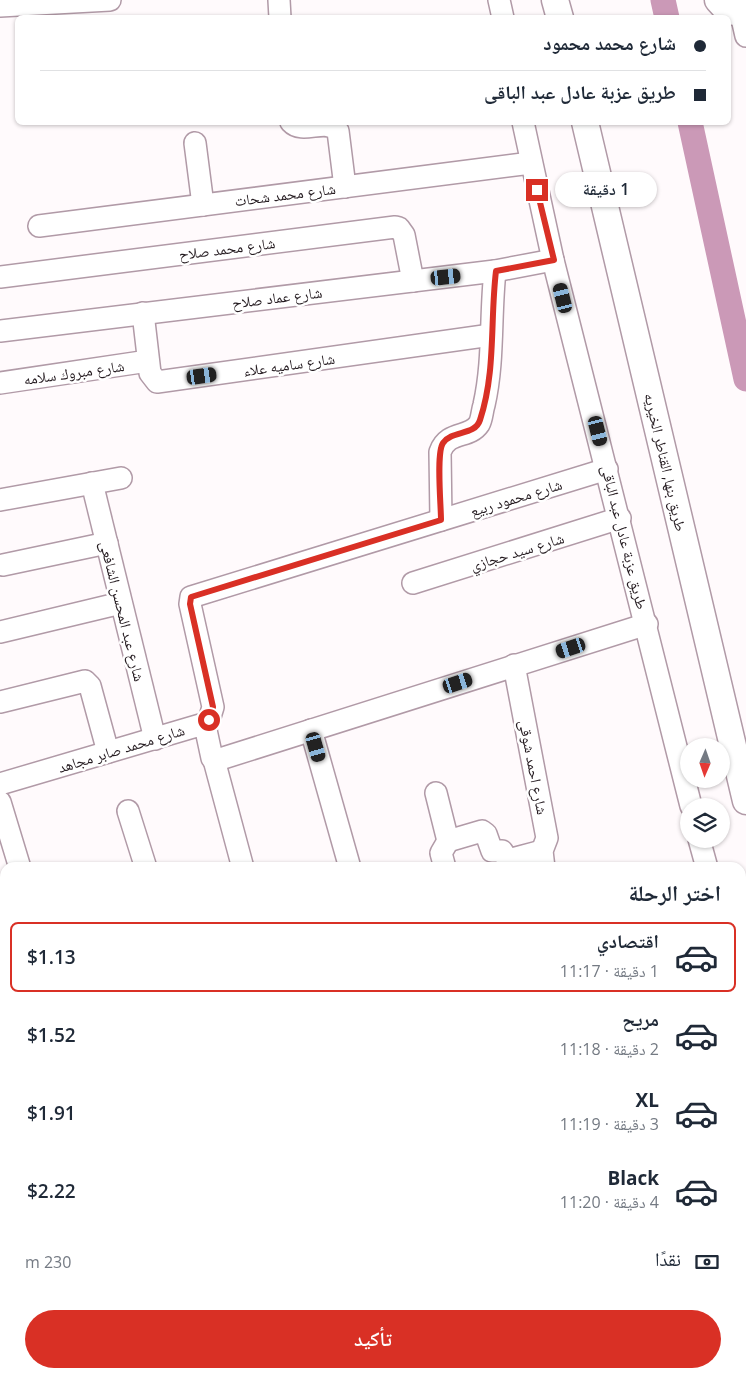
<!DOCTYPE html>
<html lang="ar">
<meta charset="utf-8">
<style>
:root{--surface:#fff;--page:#f6f6f7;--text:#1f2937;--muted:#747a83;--line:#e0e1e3;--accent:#d93025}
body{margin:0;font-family:"Open Sans","Noto Naskh Arabic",sans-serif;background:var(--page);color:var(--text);direction:rtl;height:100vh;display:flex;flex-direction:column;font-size:19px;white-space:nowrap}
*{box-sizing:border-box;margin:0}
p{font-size:16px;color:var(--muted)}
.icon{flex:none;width:28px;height:28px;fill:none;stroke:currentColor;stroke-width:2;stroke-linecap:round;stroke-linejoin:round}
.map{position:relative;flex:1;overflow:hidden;direction:ltr}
.panel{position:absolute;left:0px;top:862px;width:746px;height:516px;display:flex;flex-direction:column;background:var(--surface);border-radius:15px 15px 0 0;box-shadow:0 1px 4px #0004;direction:rtl}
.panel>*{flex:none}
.guide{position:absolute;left:15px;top:15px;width:716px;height:110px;border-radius:8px;box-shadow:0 1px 4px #0004;direction:rtl;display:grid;align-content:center;height:110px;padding:0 25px;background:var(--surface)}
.needle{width:32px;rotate:182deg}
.tools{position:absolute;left:680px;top:738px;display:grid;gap:10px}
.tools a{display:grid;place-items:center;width:50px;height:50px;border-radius:50%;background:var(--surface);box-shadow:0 1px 4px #0004;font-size:25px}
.end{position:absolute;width:22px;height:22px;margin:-11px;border:6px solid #d93025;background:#fff;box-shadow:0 0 0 2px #fff}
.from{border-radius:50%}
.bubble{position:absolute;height:35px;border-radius:18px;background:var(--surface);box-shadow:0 1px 4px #0004;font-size:16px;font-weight:600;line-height:35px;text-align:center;direction:rtl}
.car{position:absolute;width:15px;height:30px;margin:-15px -8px;border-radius:6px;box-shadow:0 0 4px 1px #0007;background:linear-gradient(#222 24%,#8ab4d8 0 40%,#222 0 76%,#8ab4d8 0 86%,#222 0)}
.guide b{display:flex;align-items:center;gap:18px;height:48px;font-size:19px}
.guide b+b{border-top:1px solid var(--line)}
.guide i{width:12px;height:12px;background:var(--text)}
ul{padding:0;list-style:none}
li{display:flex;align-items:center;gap:15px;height:70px;margin:0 10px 8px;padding:0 15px;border:2px solid transparent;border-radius:8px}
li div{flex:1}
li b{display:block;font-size:19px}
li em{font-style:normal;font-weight:600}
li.active{border-color:var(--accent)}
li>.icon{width:45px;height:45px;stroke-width:1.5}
h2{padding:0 25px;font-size:22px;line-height:60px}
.pay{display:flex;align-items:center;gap:12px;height:55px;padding:0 25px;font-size:19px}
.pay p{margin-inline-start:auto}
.button{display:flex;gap:10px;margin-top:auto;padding:10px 25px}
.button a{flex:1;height:58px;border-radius:30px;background:var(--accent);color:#fff;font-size:20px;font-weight:600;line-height:58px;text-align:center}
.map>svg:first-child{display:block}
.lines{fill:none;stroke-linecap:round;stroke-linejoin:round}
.canal{stroke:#cb99b7;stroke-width:25}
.service-casing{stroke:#b19aa7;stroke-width:14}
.minor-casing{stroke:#b19aa7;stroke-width:24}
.tertiary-casing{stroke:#b19aa7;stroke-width:29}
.service{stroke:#fff;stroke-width:11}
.minor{stroke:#fff;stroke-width:21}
.tertiary{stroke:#fff;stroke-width:26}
.route{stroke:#d93025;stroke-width:6}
.labels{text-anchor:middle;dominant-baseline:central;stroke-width:5;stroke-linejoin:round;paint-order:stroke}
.street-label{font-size:15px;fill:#251c21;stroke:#fff}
</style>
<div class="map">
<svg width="746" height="1378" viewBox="0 0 746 1378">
<rect width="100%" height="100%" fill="#fffafc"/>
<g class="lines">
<g class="canal">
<polyline points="663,0 667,18"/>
<polyline points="690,122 746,379"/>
</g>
<defs>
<polyline id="service" points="90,1374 91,1378"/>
<g id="minor">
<polyline points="279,0 280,18"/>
<polyline points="499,0 503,18"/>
<polyline points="0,6 110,0"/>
<polyline points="741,14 746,36"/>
<path d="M291 122C303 135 326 117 338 131L345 187"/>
<polyline points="523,122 553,260 691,806"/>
<polyline points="195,143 203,205"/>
<polyline points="39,226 531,163"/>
<polyline points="0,277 395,227 399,228 404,235 413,281"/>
<polyline points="143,313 150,373 157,382 491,335"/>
<polyline points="0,331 495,271 553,260"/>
<polyline points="0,383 148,361"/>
<polyline points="92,483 155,739"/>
<polyline points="0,500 121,478"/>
<path d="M441 520 440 452C448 430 469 439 479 424 482 419 482 411 484 405 494 361 490 316 495 271"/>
<polyline points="3,565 107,543"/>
<polyline points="413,583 620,518"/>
<polyline points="0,632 121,603"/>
<polyline points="514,665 547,838 542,851 544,868"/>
<polyline points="0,702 85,681 90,686 108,752"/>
<polyline points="203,726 209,720 213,707 190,604 191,597 607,469"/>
<polyline points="311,730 350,868"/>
<polyline points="214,760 243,868"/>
<polyline points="0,784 200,725 206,730 212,758 217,760 647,624"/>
<polyline points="436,793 448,841 482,831 486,834 492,851 502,851 508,860 542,851"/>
<polyline points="0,802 20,868"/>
<polyline points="128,811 146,868"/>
<polyline points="699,839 707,868"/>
<polyline points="445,868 441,853 448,841"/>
<polyline points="741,1002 746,1001"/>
<polyline points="741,1025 746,1047"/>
<polyline points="0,1065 5,1062"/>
</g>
<g id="tertiary">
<polyline points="555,0 560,18"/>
<polyline points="718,0 728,11 746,13"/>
<polyline points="585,122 746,801"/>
</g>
</defs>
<use href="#service" class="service-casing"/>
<use href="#minor" class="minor-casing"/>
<use href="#tertiary" class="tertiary-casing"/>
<use href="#service" class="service"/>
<use href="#minor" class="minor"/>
<use href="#tertiary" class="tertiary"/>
</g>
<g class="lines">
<path class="route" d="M209 720 213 707 190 604 191 597 441 520C441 505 436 453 443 443 452 430 475 436 480 420 496 372 490 320 496 271L554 260 537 190"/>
</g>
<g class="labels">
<g class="street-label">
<text transform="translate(285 194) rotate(-7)">شارع محمد شحات</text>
<text transform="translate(227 248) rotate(-7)">شارع محمد صلاح</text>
<text transform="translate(277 297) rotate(-7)">شارع عماد صلاح</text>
<text transform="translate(289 364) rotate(-8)">شارع ساميه علاء</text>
<text transform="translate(74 372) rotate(-8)">شارع مبروك سلامه</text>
<text transform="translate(666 462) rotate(77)">طريق بنها, القناطر الخيريه</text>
<text transform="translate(516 497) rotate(-17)">شارع محمود ربيع</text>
<text transform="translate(625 537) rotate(76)">طريق عزبة عادل عبد الباقى</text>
<text transform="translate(517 551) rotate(-17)">شارع سيد حجازي</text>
<text transform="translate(123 611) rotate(76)">شارع عبد المحسن الشافعى</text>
<text transform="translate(121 748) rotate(-17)">شارع محمد صابر مجاهد</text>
<text transform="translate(534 767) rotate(79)">شارع احمد شوقى</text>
</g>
</g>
</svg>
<div class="tools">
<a><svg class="needle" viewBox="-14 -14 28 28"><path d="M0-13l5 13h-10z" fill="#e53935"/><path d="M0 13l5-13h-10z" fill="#747a83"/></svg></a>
<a><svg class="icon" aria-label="layers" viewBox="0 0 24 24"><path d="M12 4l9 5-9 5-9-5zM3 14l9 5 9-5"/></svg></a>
</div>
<i class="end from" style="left:209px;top:720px"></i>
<i class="end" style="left:537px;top:190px"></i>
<div class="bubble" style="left:555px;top:172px;width:102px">1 دقيقة</div>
<i class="car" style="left:446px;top:277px;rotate:84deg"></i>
<i class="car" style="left:563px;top:298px;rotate:346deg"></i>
<i class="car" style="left:202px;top:376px;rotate:82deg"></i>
<i class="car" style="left:598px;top:431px;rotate:166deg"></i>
<i class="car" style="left:571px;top:648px;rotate:252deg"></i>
<i class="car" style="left:458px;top:683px;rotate:72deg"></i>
<i class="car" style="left:316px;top:747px;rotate:164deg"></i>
<div class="guide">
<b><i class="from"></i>شارع محمد محمود</b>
<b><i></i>طريق عزبة عادل عبد الباقى</b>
</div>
<section class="panel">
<h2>اختر الرحلة</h2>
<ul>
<li class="active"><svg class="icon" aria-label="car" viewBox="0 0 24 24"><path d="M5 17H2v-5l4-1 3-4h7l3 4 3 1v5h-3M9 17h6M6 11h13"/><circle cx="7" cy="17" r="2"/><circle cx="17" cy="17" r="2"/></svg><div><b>اقتصادي</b><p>1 دقيقة · 11:17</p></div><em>$1.13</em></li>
<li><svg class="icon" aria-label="car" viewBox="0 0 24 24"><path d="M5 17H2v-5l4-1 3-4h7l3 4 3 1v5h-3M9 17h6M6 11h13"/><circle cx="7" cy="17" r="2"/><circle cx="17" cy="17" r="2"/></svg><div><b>مريح</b><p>2 دقيقة · 11:18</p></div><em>$1.52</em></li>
<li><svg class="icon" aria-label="car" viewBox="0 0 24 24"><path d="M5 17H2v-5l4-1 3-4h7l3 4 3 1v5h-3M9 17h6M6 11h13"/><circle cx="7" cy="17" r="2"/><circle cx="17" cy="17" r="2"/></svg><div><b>XL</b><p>3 دقيقة · 11:19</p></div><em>$1.91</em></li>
<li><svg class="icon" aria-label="car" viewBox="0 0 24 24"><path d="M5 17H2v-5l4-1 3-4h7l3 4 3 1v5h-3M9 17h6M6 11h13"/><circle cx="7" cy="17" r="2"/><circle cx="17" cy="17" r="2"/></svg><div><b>Black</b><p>4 دقيقة · 11:20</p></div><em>$2.22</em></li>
</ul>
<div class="pay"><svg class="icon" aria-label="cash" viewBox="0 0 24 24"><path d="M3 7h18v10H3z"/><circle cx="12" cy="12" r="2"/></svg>نقدًا<p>230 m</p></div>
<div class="button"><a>تأكيد</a></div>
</section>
</div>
